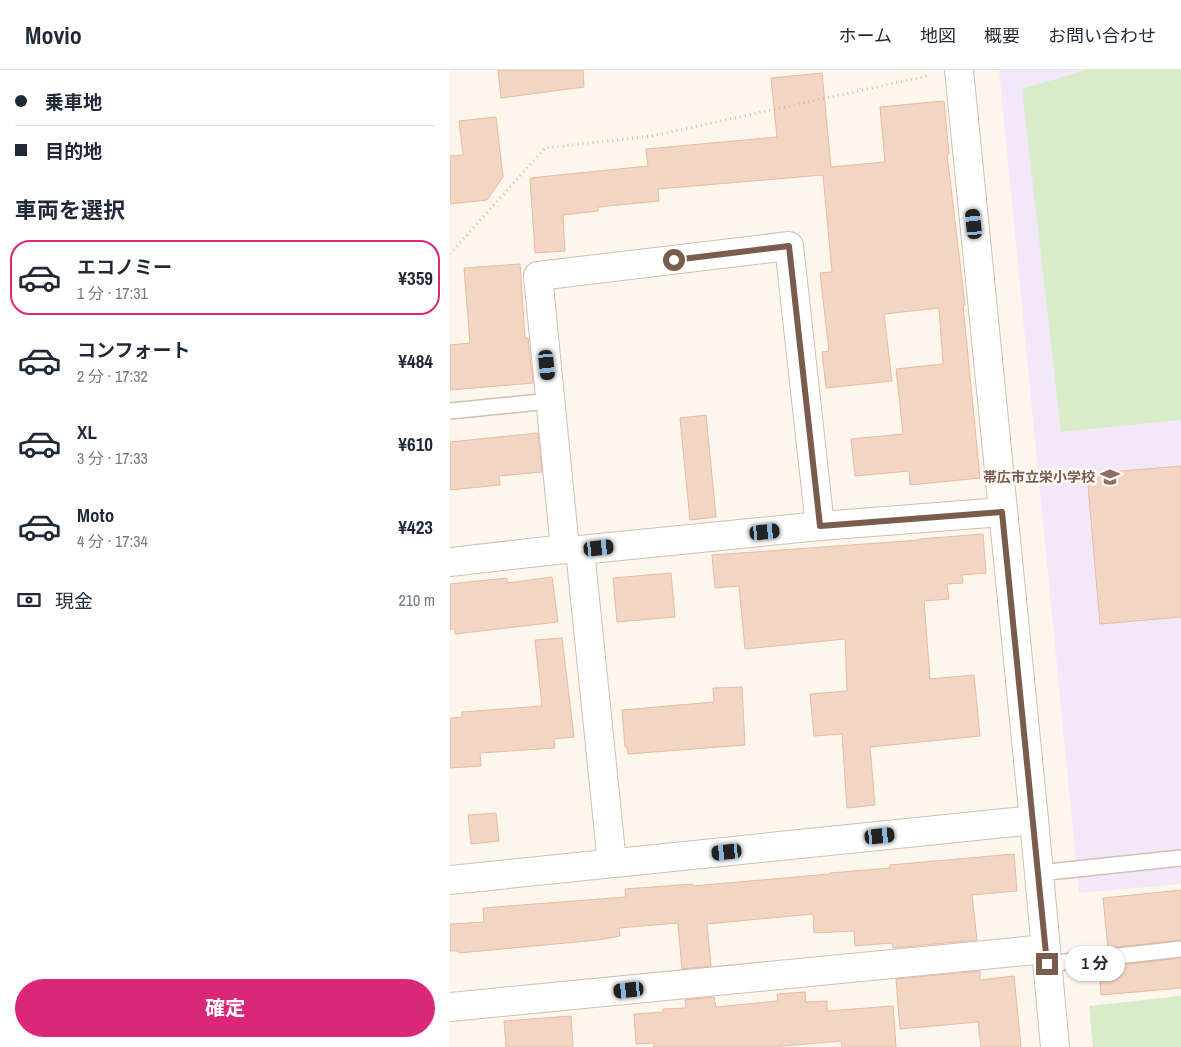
<!DOCTYPE html>
<html lang="ja">
<meta charset="utf-8">
<style>
:root{--surface:#fff;--page:#f2f2f3;--text:#1f2937;--muted:#747a83;--line:#e0e1e3;--accent:#db2777}
body{margin:0;font-family:"Archivo Narrow","Noto Sans JP",sans-serif;background:var(--page);color:var(--text);height:100vh;display:flex;flex-direction:column;font-size:19px;white-space:nowrap}
*{box-sizing:border-box;margin:0}
p{font-size:16px;color:var(--muted)}
.icon{flex:none;width:28px;height:28px;fill:none;stroke:currentColor;stroke-width:2;stroke-linecap:round;stroke-linejoin:round}
.map{position:relative;flex:1;overflow:hidden}
.drawer{display:flex;flex-direction:column;background:var(--surface);width:450px}
.drawer>*{flex:none}
.hud{display:grid;align-content:center;height:110px;padding:0 15px;background:var(--surface)}
.end{position:absolute;width:22px;height:22px;margin:-11px;border:6px solid #7a5c4d;background:#fff;box-shadow:0 0 0 2px #fff}
.from{border-radius:50%}
.bubble{position:absolute;height:35px;border-radius:18px;background:var(--surface);box-shadow:0 1px 4px #0004;font-size:16px;font-weight:700;line-height:35px;text-align:center}
.car{position:absolute;width:15px;height:30px;margin:-15px -8px;border-radius:6px;box-shadow:0 0 4px 1px #0007;background:linear-gradient(#222 24%,#8ab4d8 0 40%,#222 0 76%,#8ab4d8 0 86%,#222 0)}
.hud b{display:flex;align-items:center;gap:18px;height:48px;font-size:19px}
.hud b+b{border-top:1px solid var(--line)}
.hud i{width:12px;height:12px;background:var(--text)}
ul{padding:0;list-style:none}
li{display:flex;align-items:center;gap:15px;height:75px;margin:0 10px 8px;padding:0 5px;border:2px solid transparent;border-radius:20px}
li div{flex:1}
li b{display:block;font-size:19px}
li em{font-style:normal;font-weight:700}
li.selected{border-color:var(--accent)}
li>.icon{width:45px;height:45px;stroke-width:1.5}
h2{padding:0 15px;font-size:22px;line-height:60px}
.pay{display:flex;align-items:center;gap:12px;height:55px;padding:0 15px;font-size:19px}
.pay p{margin-inline-start:auto}
.action{display:flex;gap:10px;margin-top:auto;padding:10px 15px}
.action a{flex:1;height:58px;border-radius:30px;background:var(--accent);color:#fff;font-size:20px;font-weight:700;line-height:58px;text-align:center}
header{display:flex;align-items:center;gap:30px;box-sizing:border-box;height:70px;padding:0 25px;background:var(--surface);border-bottom:1px solid var(--line)}
header strong{font-size:24px}
nav{display:flex;gap:28px;margin-inline-start:auto;font-size:18px}
main{display:flex;flex:1;min-height:0}
.map>svg:first-child{display:block}
.education{fill:#f3e8fa}
.green{fill:#d8ecc9}
.building{fill:#f3d5c3;stroke:#e6bba3}
.lines{fill:none;stroke-linecap:round;stroke-linejoin:round}
.service-casing{stroke:#d1beb0;stroke-width:18}
.minor-casing{stroke:#d1beb0;stroke-width:30}
.path{stroke:#d9b8a5;stroke-width:3;stroke-dasharray:1 4;stroke-linecap:butt}
.service{stroke:#fff;stroke-width:15}
.minor{stroke:#fff;stroke-width:28}
.route{stroke:#7a5c4d;stroke-width:6}
.labels{text-anchor:middle;dominant-baseline:central;stroke-width:5;stroke-linejoin:round;paint-order:stroke}
.education-label{font-size:14px;font-weight:bold;fill:#785e54;stroke:#fffaf3;text-anchor:end}
</style>
<header>
<strong>Movio</strong>
<nav><a>ホーム</a><a>地図</a><a>概要</a><a>お問い合わせ</a></nav>
</header>
<main>
<section class="drawer">
<div class="hud">
<b><i class="from"></i>乗車地</b>
<b><i></i>目的地</b>
</div>
<h2>車両を選択</h2>
<ul>
<li class="selected"><svg class="icon" aria-label="car" viewBox="0 0 24 24"><path d="M5 17H2v-5l4-1 3-4h7l3 4 3 1v5h-3M9 17h6M6 11h13"/><circle cx="7" cy="17" r="2"/><circle cx="17" cy="17" r="2"/></svg><div><b>エコノミー</b><p>1 分 · 17:31</p></div><em>¥359</em></li>
<li><svg class="icon" aria-label="car" viewBox="0 0 24 24"><path d="M5 17H2v-5l4-1 3-4h7l3 4 3 1v5h-3M9 17h6M6 11h13"/><circle cx="7" cy="17" r="2"/><circle cx="17" cy="17" r="2"/></svg><div><b>コンフォート</b><p>2 分 · 17:32</p></div><em>¥484</em></li>
<li><svg class="icon" aria-label="car" viewBox="0 0 24 24"><path d="M5 17H2v-5l4-1 3-4h7l3 4 3 1v5h-3M9 17h6M6 11h13"/><circle cx="7" cy="17" r="2"/><circle cx="17" cy="17" r="2"/></svg><div><b>XL</b><p>3 分 · 17:33</p></div><em>¥610</em></li>
<li><svg class="icon" aria-label="car" viewBox="0 0 24 24"><path d="M5 17H2v-5l4-1 3-4h7l3 4 3 1v5h-3M9 17h6M6 11h13"/><circle cx="7" cy="17" r="2"/><circle cx="17" cy="17" r="2"/></svg><div><b>Moto</b><p>4 分 · 17:34</p></div><em>¥423</em></li>
</ul>
<div class="pay"><svg class="icon" aria-label="cash" viewBox="0 0 24 24"><path d="M3 7h18v10H3z"/><circle cx="12" cy="12" r="2"/></svg>現金<p>210 m</p></div>
<div class="action"><a>確定</a></div>
</section>
<div class="map">
<svg width="731" height="977" viewBox="0 0 731 977">
<rect width="100%" height="100%" fill="#fdf6ec"/>
<polygon class="education" points="549,0 731,0 731,814 629,823"/>
<g class="green">
<polygon points="636,0 731,0 731,350 611,362 572,19"/>
<polygon points="731,926 731,977 643,977 639,936"/>
</g>
<g class="building">
<polygon points="48,0 133,0 134,17 51,28"/>
<polygon points="372,3 381,97 435,92 430,37 494,31 499,84 497,84 515,235 513,235 530,408 460,415 459,401 405,406 401,369 453,364 446,299 493,294 489,238 434,244 442,311 376,318 372,282 379,281 370,203 382,202 373,105 208,119 209,131 148,137 148,141 113,145 115,181 85,183 80,108 198,96 196,79 327,67 321,8"/>
<polygon points="46,47 53,107 37,130 0,134 0,86 13,85 9,51"/>
<polygon points="70,194 75,268 78,268 83,313 0,320 0,275 20,273 14,198"/>
<polygon points="256,345 266,447 240,450 230,348"/>
<polygon points="88,363 92,402 49,406 50,415 0,420 0,372"/>
<polygon points="731,396 731,547 650,554 637,404"/>
<polygon points="533,464 536,503 512,505 513,513 497,514 499,529 474,531 480,609 524,605 530,666 420,677 425,735 397,738 392,664 364,666 360,624 397,621 395,569 295,579 289,516 265,518 262,485 470,470 470,469"/>
<polygon points="221,503 225,547 167,552 163,508"/>
<polygon points="102,507 108,552 5,564 5,559 0,559 0,514 57,508 57,513"/>
<polygon points="112,568 124,667 104,669 105,678 30,683 31,696 0,698 0,648 12,647 12,642 92,636 85,570"/>
<polygon points="292,617 295,675 178,684 177,677 175,677 172,640 264,632 263,618"/>
<polygon points="46,743 49,771 21,774 18,745"/>
<polygon points="564,784 567,821 522,825 527,870 443,878 442,873 405,876 404,861 364,863 363,844 257,854 261,896 232,899 228,853 169,858 170,866 148,870 9,883 9,881 0,881 0,854 34,852 33,838 176,827 175,819 243,814 243,816 380,804 380,803 440,798 440,795"/>
<polygon points="731,820 731,870 658,878 653,828"/>
<polygon points="731,888 731,918 651,925 649,899 660,898 660,896"/>
<polygon points="530,901 530,910 564,906 571,977 531,977 528,952 450,959 446,909"/>
<polygon points="355,922 356,932 377,931 377,941 443,936 446,977 392,977 391,971 322,977 204,977 204,973 186,974 184,944 213,942 213,939 236,938 235,930 264,927 266,937 328,931 327,924"/>
<polygon points="121,946 123,977 56,977 54,951"/>
</g>
<g class="lines">
<defs>
<g id="service">
<polyline points="0,341 100,331"/>
<polyline points="589,803 731,788"/>
<polyline points="597,894 731,879"/>
</g>
<g id="minor">
<polyline points="509,0 584,750 605,977"/>
<polyline points="115,479 88,206 339,176 370,456"/>
<polyline points="130,480 162,793"/>
<polyline points="0,492 115,479 130,480 370,456 552,442"/>
<polyline points="0,810 584,750"/>
<polyline points="0,937 596,879"/>
</g>
</defs>
<use href="#service" class="service-casing"/>
<use href="#minor" class="minor-casing"/>
<polyline class="path" points="0,184 95,78 202,66 477,6"/>
<use href="#service" class="service"/>
<use href="#minor" class="minor"/>
</g>
<g class="lines">
<polyline class="route" points="224,190 339,176 370,456 552,442 597,894"/>
</g>
<defs>
<symbol id="school-bare" viewBox="-9 -9 18 18"><path d="M0-5L7-2L0 1L-7-2ZM-4 1L0 2.5L4 1V4Q0 6-4 4Z" fill="#8d6e63" stroke="#fffaf3" stroke-width="2.5" paint-order="stroke"/></symbol>
</defs>
<g fill-rule="evenodd">
<use href="#school-bare" x="646" y="393" width="28" height="28"/>
</g>
<g class="labels">
<g class="education-label">
<text x="645" y="407">帯広市立栄小学校</text>
</g>
</g>
</svg>
<i class="end from" style="left:224px;top:190px"></i>
<i class="end" style="left:597px;top:894px"></i>
<div class="bubble" style="left:615px;top:876px;width:60px">1 分</div>
<i class="car" style="left:524px;top:154px;rotate:354deg"></i>
<i class="car" style="left:97px;top:295px;rotate:174deg"></i>
<i class="car" style="left:315px;top:462px;rotate:84deg"></i>
<i class="car" style="left:149px;top:478px;rotate:84deg"></i>
<i class="car" style="left:430px;top:766px;rotate:84deg"></i>
<i class="car" style="left:277px;top:782px;rotate:264deg"></i>
<i class="car" style="left:179px;top:920px;rotate:264deg"></i>
</div>
</main>
